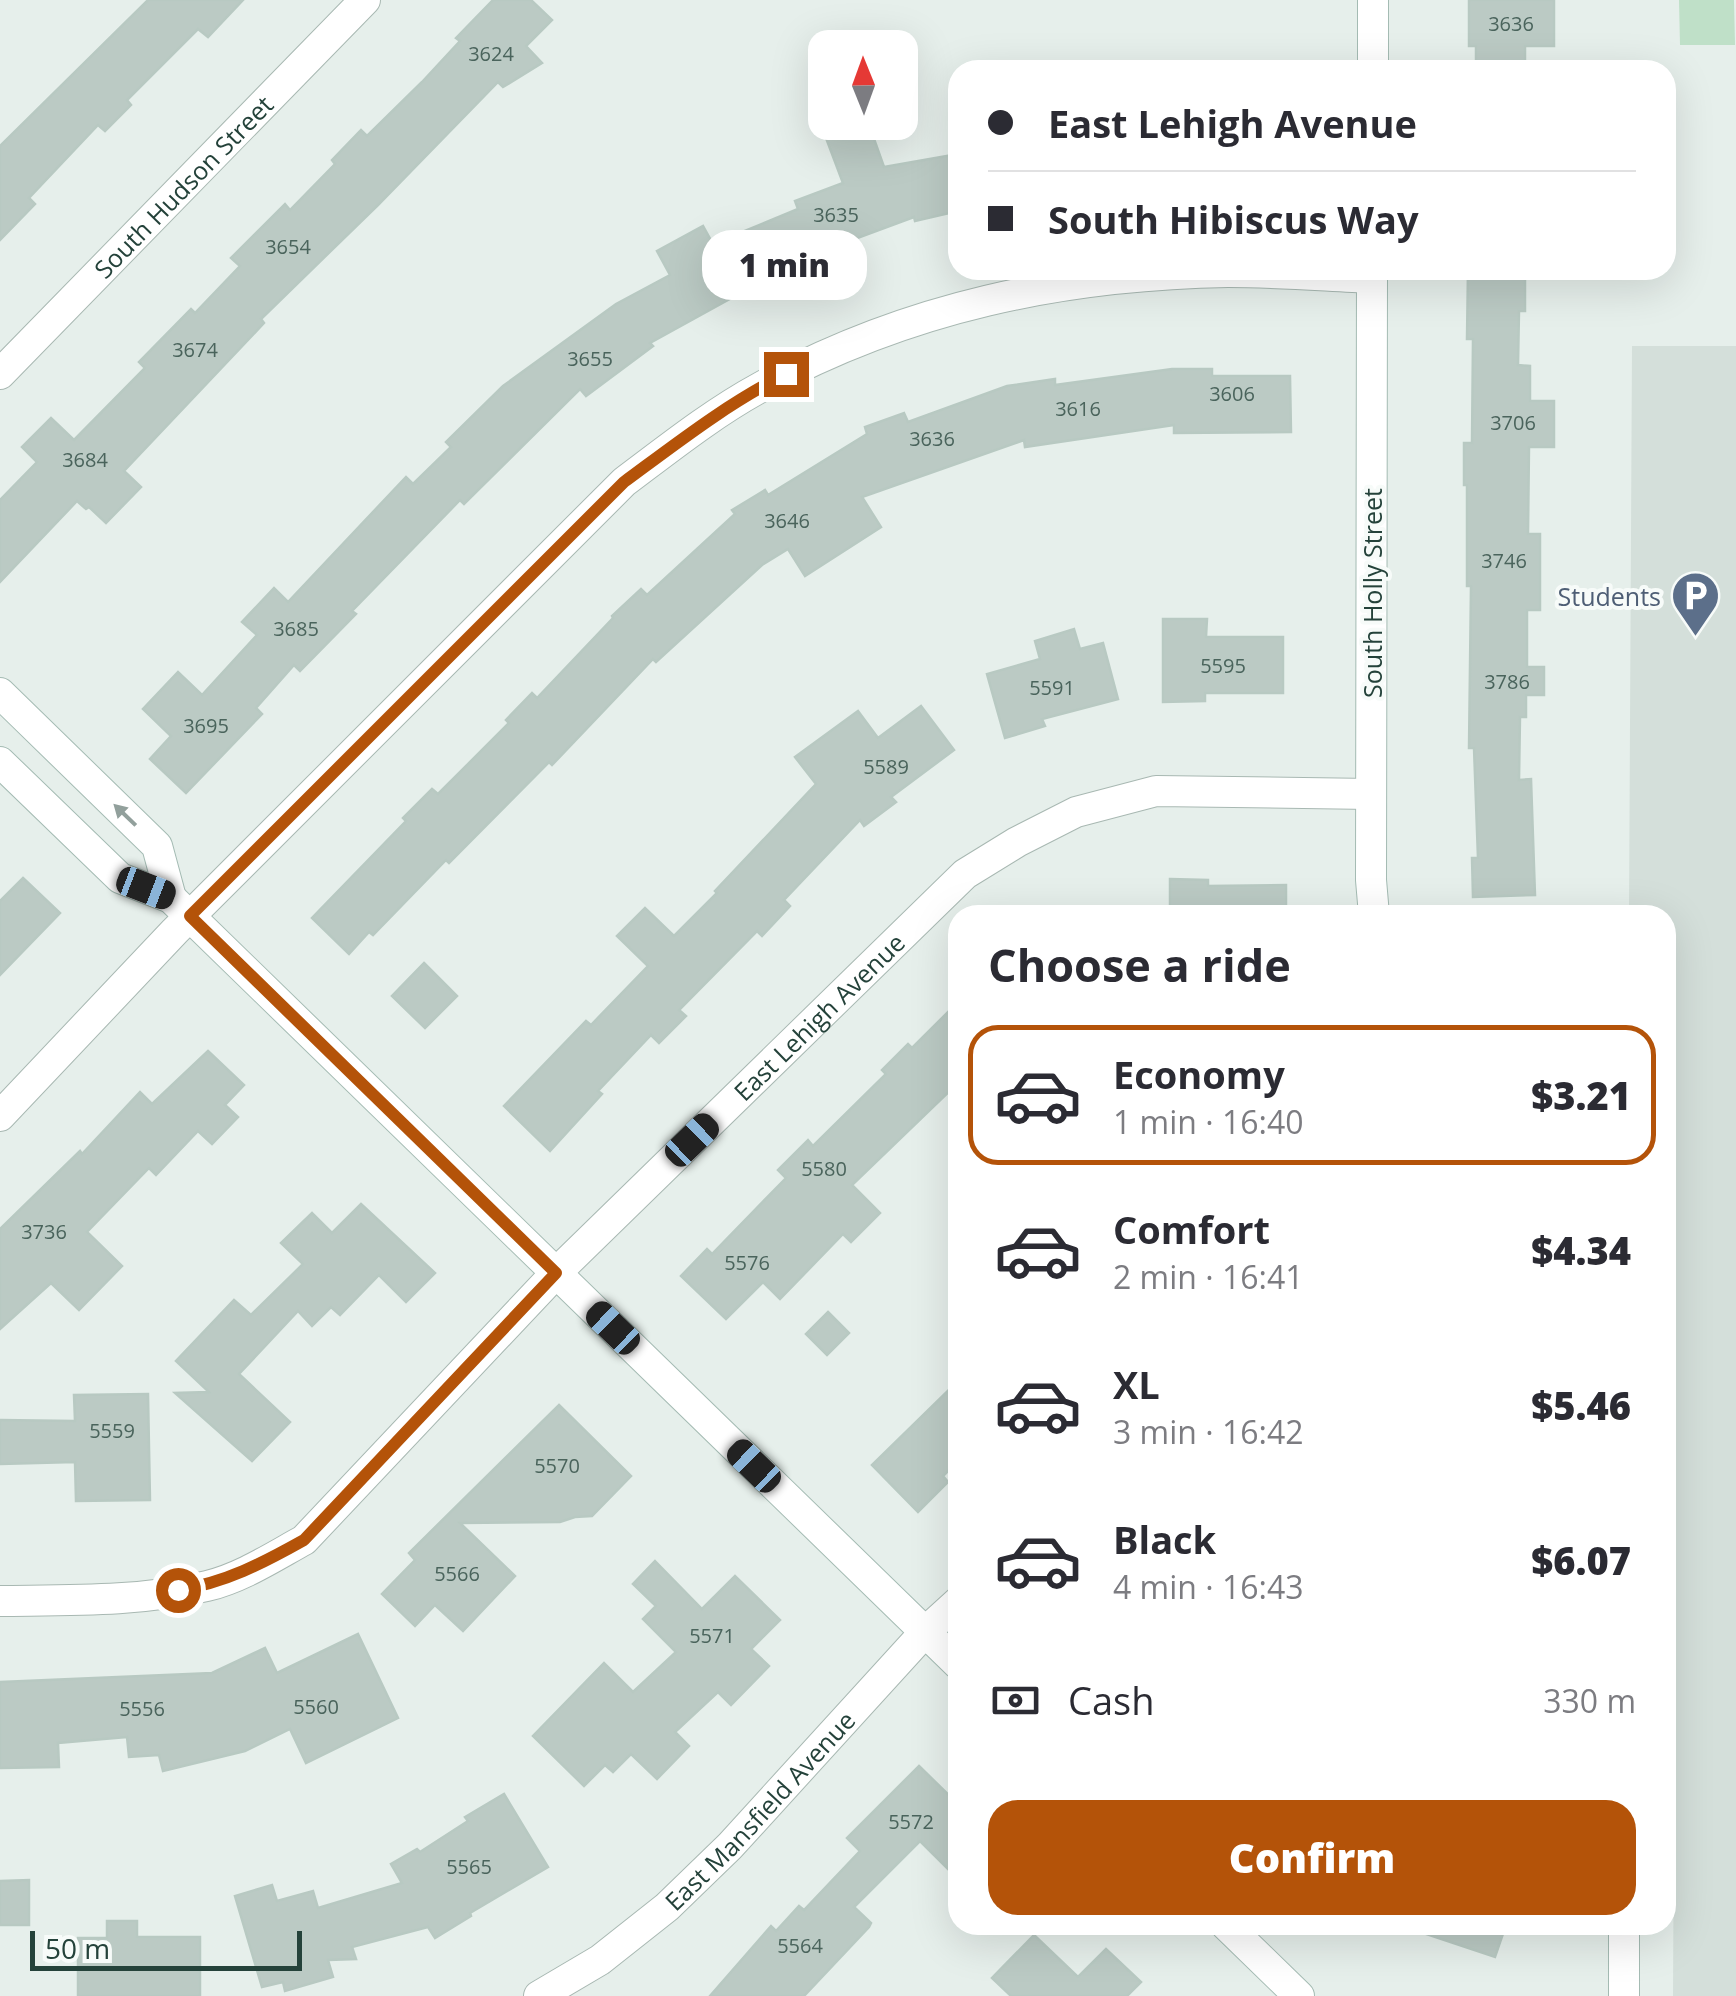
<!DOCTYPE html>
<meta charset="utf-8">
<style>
:root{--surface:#fff;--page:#f7f7f7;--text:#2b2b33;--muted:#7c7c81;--line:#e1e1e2;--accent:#b45309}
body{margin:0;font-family:"Open Sans",sans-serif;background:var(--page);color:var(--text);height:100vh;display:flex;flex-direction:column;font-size:38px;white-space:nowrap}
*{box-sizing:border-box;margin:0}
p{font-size:32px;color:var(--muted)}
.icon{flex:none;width:55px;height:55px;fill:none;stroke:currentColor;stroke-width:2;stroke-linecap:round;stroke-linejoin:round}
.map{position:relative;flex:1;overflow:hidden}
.sheet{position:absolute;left:948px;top:905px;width:728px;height:1030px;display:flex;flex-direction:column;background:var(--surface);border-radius:30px;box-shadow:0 10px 40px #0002}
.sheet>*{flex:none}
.top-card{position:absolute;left:948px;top:60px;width:728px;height:220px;border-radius:30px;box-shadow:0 10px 40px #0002;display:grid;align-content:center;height:220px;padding:0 40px;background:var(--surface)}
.needle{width:65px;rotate:359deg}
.fabs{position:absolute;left:808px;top:30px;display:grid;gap:20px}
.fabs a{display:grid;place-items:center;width:110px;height:110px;border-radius:20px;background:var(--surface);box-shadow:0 10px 40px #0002;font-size:50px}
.scale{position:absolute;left:30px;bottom:25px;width:272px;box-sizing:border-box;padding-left:10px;border:5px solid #24423a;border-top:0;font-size:28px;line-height:35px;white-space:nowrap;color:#24423a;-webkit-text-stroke:8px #f7fbf9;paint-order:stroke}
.end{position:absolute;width:45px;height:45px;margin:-22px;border:12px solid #b45309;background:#fff;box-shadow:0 0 0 5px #fff}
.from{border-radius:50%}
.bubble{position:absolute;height:70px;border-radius:30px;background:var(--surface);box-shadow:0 10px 40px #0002;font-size:32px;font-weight:800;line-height:70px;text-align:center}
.car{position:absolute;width:30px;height:60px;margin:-30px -15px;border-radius:12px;box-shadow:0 0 8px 2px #0007;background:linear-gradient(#222 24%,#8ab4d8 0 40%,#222 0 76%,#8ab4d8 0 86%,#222 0)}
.top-card b{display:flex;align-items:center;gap:35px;height:95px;font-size:38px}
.top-card b+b{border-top:2px solid var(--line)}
.top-card i{width:25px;height:25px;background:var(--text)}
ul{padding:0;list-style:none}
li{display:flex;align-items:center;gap:30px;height:140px;margin:0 20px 15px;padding:0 20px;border:5px solid transparent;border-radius:30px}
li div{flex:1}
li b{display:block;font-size:38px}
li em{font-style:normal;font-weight:800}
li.on{border-color:var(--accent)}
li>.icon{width:90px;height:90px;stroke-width:1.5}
h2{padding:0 40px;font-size:45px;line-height:120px}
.pay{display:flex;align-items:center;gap:25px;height:110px;padding:0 40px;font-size:38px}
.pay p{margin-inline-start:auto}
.primary-button{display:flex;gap:20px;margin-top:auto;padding:20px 40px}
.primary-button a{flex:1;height:115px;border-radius:30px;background:var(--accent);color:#fff;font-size:40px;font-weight:800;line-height:115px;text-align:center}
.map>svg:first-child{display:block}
.built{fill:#d4dfda}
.green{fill:#bfe0c8}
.building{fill:#bbcac4;stroke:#b8c9c2;stroke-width:2.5}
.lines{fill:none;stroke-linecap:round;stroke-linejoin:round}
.street-casing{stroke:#a8b8b2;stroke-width:32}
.secondary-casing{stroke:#a4bbb3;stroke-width:32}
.street{stroke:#fff;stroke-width:30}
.secondary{stroke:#fff;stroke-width:30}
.oneway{fill:#92a09c}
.route{stroke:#b45309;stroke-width:12}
.labels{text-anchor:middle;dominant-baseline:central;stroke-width:8;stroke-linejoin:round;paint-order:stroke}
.number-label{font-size:20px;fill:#4a645c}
.street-label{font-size:25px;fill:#24423a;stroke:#f7fbf9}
.service-label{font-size:25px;fill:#4e5e75;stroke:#f7fbf9;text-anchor:end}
</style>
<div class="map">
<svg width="1736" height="1996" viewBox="0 0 1736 1996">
<rect width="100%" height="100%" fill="#e6efeb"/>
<polygon class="built" points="1632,346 1736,346 1736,1996 1673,1996 1675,1622 1665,1554 1665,915 1629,915"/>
<polygon class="green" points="1679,0 1734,0 1735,45 1680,45"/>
<g class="building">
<polygon points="148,0 243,0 208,37 198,29 127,100 131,105 105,131 98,125 29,198 35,204 0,240 0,146"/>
<polygon points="493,0 531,0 552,20 526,46 542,63 503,87 498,82 378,205 261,319 264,323 124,471 141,487 106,523 89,507 86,509 77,501 0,582 0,500 37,462 22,447 51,418 74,440 145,368 139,362 191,309 195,313 240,266 231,258 285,204 290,210 335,164 332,160 361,130 367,136 422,82 460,41 456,38"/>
<polygon points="1469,0 1554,0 1554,46 1525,46 1525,70 1476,70 1476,46 1469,46"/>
<polygon points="820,122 868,122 884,167 958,154 958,211 915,221 914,217 763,273 766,279 650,343 653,346 586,396 580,389 464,504 460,500 352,611 356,614 300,671 294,665 256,708 262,714 186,793 150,759 171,736 143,709 178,672 202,695 257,635 242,622 274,588 288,602 406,477 413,484 451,447 446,442 503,386 616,304 670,275 657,251 703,226 713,244 798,209 795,201 843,183"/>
<polygon points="1468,270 1525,270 1525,311 1519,311 1518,365 1530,366 1530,401 1554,401 1554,447 1529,447 1528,534 1540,534 1540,610 1527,610 1527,667 1544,667 1544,695 1526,695 1526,717 1520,717 1519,780 1531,779 1535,895 1473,897 1472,858 1478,858 1474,748 1469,748 1471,586 1467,586 1467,485 1464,485 1464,443 1472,443 1473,339 1467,339"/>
<polygon points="1172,369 1212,369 1212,376 1290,376 1291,432 1174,433 1174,425 1025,447 1024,440 862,497 881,527 805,576 788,549 762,565 656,662 653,659 552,765 549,762 449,863 446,860 373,935 369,932 349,954 312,918 406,821 403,818 432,789 438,794 509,723 506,720 532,693 537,698 613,618 612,616 641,589 647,595 735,514 732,510 765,490 768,495 867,434 865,427 904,413 908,422 1007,386 1055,379 1055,385"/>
<polygon points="1163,619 1207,619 1206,637 1283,637 1283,693 1205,693 1205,701 1163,702"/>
<polygon points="1074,629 1080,649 1103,643 1118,699 1042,719 1045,726 1005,738 987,674 1040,659 1035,641"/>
<polygon points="921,706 954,750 891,797 896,802 864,826 860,820 784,900 790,906 762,936 757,931 679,1010 686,1016 659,1043 651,1035 598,1091 602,1094 550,1151 504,1106 586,1021 591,1025 648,966 617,936 645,908 674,936 717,893 715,891 816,784 795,757 858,711 878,738"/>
<polygon points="23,878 60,913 0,975 0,901"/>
<polygon points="1170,879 1208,880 1208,886 1286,885 1286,915 1170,915"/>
<polygon points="424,963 457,996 425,1028 392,996"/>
<polygon points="958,1002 958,1083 852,1185 880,1213 851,1242 843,1234 780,1299 763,1282 726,1319 681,1276 707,1249 712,1254 786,1178 778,1170 808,1140 813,1146 886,1074 882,1070 908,1044 912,1048"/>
<polygon points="208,1051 244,1085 225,1105 238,1117 212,1144 198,1131 156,1175 149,1168 87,1232 122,1266 79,1310 51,1283 0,1329 0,1229 80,1151 82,1154 140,1092 152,1104"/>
<polygon points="361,1204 435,1273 406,1302 379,1275 340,1315 331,1307 312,1326 298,1311 239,1374 290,1422 252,1461 175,1393 209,1392 176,1361 234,1300 251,1315 303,1264 281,1243 312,1213 332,1233"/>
<polygon points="828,1312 849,1333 827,1355 806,1334"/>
<polygon points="958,1381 958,1461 943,1476 948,1482 918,1512 872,1465"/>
<polygon points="148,1394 150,1500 76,1501 75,1462 0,1464 0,1420 75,1421 74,1395"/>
<polygon points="559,1405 631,1476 592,1516 575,1517 560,1522 460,1523 515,1576 463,1631 435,1605 415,1626 382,1594 415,1560 409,1553"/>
<polygon points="655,1561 702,1609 735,1576 780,1620 751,1649 769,1666 731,1705 718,1692 675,1732 689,1746 657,1779 631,1754 613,1772 605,1765 584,1786 533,1736 604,1663 633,1692 676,1652 643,1619 656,1606 633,1584"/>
<polygon points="358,1634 398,1718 306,1763 290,1729 245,1751 163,1771 159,1755 129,1757 127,1737 58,1743 59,1767 0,1768 0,1682 212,1673 265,1648 277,1673"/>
<polygon points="919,1766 958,1804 958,1879 920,1841 854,1907 871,1923 869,1927 804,1996 710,1996 771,1926 776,1931 799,1906 804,1910 860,1851 847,1838"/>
<polygon points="504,1794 548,1867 470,1913 471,1916 435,1938 428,1927 352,1947 356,1959 328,1960 333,1977 285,1991 283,1982 262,1987 235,1896 272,1885 277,1901 313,1891 318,1908 402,1883 391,1864 417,1849 420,1852 468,1821 465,1817"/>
<polygon points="29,1880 29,1925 0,1925 0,1881"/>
<polygon points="107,1921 137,1921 137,1937 200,1937 200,1996 78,1996 78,1938 107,1938"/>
<polygon points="1415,1925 1506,1925 1495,1957 1414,1930"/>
<polygon points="1034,1935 1078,1977 1106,1949 1141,1982 1127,1996 1011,1996 992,1978"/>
</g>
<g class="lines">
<defs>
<g id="street">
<path id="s1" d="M0 374 365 0"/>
<path d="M0 1116 175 931 624 482C668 449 713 413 761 387 908 307 1062 275 1228 272 1276 272 1325 276 1372 278"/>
<path id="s2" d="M0 1601C69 1600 139 1602 207 1586 241 1578 273 1557 304 1540L556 1273 965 874 1017 842 1076 812 1156 791 1371 794"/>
<path id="s3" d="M539 1996 600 1960 667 1907 730 1846 925 1632 958 1602"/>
</g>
<g id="secondary">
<polyline points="1373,70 1373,0"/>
<polyline points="1372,270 1371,880 1374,915"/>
<polyline points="0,693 157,846 171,898"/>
<polyline points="0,762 120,878 171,898 958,1664"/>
<polyline points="1226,1925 1299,1996"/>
<polyline points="1624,1996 1624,1925"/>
</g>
</defs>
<use href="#street" class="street-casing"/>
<use href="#secondary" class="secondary-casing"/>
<use href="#street" class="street"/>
<use href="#secondary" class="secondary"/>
</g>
<defs><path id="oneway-solid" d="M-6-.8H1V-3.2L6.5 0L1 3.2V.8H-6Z" transform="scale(2.5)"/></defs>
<use class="oneway" href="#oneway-solid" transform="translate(125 815) rotate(-136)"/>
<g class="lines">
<path class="route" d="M178 1590C225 1583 263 1563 304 1540L556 1273 190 916 624 482C677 443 728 403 786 374"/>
</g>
<defs>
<symbol id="parking-pin" viewBox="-11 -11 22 30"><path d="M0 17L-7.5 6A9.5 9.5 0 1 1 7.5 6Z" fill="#5c6f8a" stroke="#f7fbf9"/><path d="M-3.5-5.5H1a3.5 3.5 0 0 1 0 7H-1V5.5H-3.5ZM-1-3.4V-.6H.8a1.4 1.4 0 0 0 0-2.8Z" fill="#fff"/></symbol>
</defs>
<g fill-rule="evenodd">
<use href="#parking-pin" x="1668" y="568" width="55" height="75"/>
</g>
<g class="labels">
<g class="number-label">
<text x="1511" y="23">3636</text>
<text x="491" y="53">3624</text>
<text x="836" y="214">3635</text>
<text x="288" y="246">3654</text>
<text x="195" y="349">3674</text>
<text x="590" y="358">3655</text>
<text x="1232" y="393">3606</text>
<text x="1078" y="408">3616</text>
<text x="1513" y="422">3706</text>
<text x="932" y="438">3636</text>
<text x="85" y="459">3684</text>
<text x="787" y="520">3646</text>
<text x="1504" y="560">3746</text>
<text x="296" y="628">3685</text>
<text x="1223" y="665">5595</text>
<text x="1507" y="681">3786</text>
<text x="1052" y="687">5591</text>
<text x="206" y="725">3695</text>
<text x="886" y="766">5589</text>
<text x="824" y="1168">5580</text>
<text x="44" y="1231">3736</text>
<text x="747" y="1262">5576</text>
<text x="112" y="1430">5559</text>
<text x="557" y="1465">5570</text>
<text x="457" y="1573">5566</text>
<text x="712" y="1635">5571</text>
<text x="316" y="1706">5560</text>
<text x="142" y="1708">5556</text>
<text x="911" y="1821">5572</text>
<text x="469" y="1866">5565</text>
<text x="800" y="1945">5564</text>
</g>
<g class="street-label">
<text stroke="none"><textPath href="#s1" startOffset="262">South Hudson Street</textPath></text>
<text transform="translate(1372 593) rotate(-90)">South Holly Street</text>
<text stroke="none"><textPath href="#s2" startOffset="1050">East Lehigh Avenue</textPath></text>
<text stroke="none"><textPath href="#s3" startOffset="290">East Mansfield Avenue</textPath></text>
</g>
<g class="service-label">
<text x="1661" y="596">Students</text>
</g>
</g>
</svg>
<div class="fabs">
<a><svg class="needle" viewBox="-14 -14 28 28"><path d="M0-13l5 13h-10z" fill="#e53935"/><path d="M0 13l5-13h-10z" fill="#7c7c81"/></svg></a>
</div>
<div class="scale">50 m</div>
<i class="end from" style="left:178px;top:1590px"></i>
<i class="end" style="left:786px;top:374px"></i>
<div class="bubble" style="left:702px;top:230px;width:165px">1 min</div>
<i class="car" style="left:146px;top:888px;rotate:111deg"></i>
<i class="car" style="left:692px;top:1140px;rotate:46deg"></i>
<i class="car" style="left:613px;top:1328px;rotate:314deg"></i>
<i class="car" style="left:754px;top:1466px;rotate:314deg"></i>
<div class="top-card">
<b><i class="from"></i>East Lehigh Avenue</b>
<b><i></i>South Hibiscus Way</b>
</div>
<section class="sheet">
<h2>Choose a ride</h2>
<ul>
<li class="on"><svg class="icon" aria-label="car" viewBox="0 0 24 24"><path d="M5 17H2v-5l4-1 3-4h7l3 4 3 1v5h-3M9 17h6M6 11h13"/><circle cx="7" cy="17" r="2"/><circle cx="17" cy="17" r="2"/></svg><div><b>Economy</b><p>1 min · 16:40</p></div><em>$3.21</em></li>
<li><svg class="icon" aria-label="car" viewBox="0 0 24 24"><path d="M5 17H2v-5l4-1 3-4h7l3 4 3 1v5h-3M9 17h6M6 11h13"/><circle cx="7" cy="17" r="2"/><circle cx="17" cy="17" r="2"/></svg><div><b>Comfort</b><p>2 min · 16:41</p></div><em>$4.34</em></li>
<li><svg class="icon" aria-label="car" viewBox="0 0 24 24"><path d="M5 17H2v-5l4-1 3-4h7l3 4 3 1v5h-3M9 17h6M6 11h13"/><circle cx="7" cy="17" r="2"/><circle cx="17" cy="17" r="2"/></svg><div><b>XL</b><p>3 min · 16:42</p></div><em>$5.46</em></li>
<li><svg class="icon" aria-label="car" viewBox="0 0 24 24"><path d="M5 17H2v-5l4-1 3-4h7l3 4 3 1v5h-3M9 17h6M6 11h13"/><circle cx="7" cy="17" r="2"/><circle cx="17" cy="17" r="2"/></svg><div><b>Black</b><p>4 min · 16:43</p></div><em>$6.07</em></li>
</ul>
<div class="pay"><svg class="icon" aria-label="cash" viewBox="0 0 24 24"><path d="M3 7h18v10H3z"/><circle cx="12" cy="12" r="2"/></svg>Cash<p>330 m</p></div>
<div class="primary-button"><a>Confirm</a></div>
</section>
</div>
